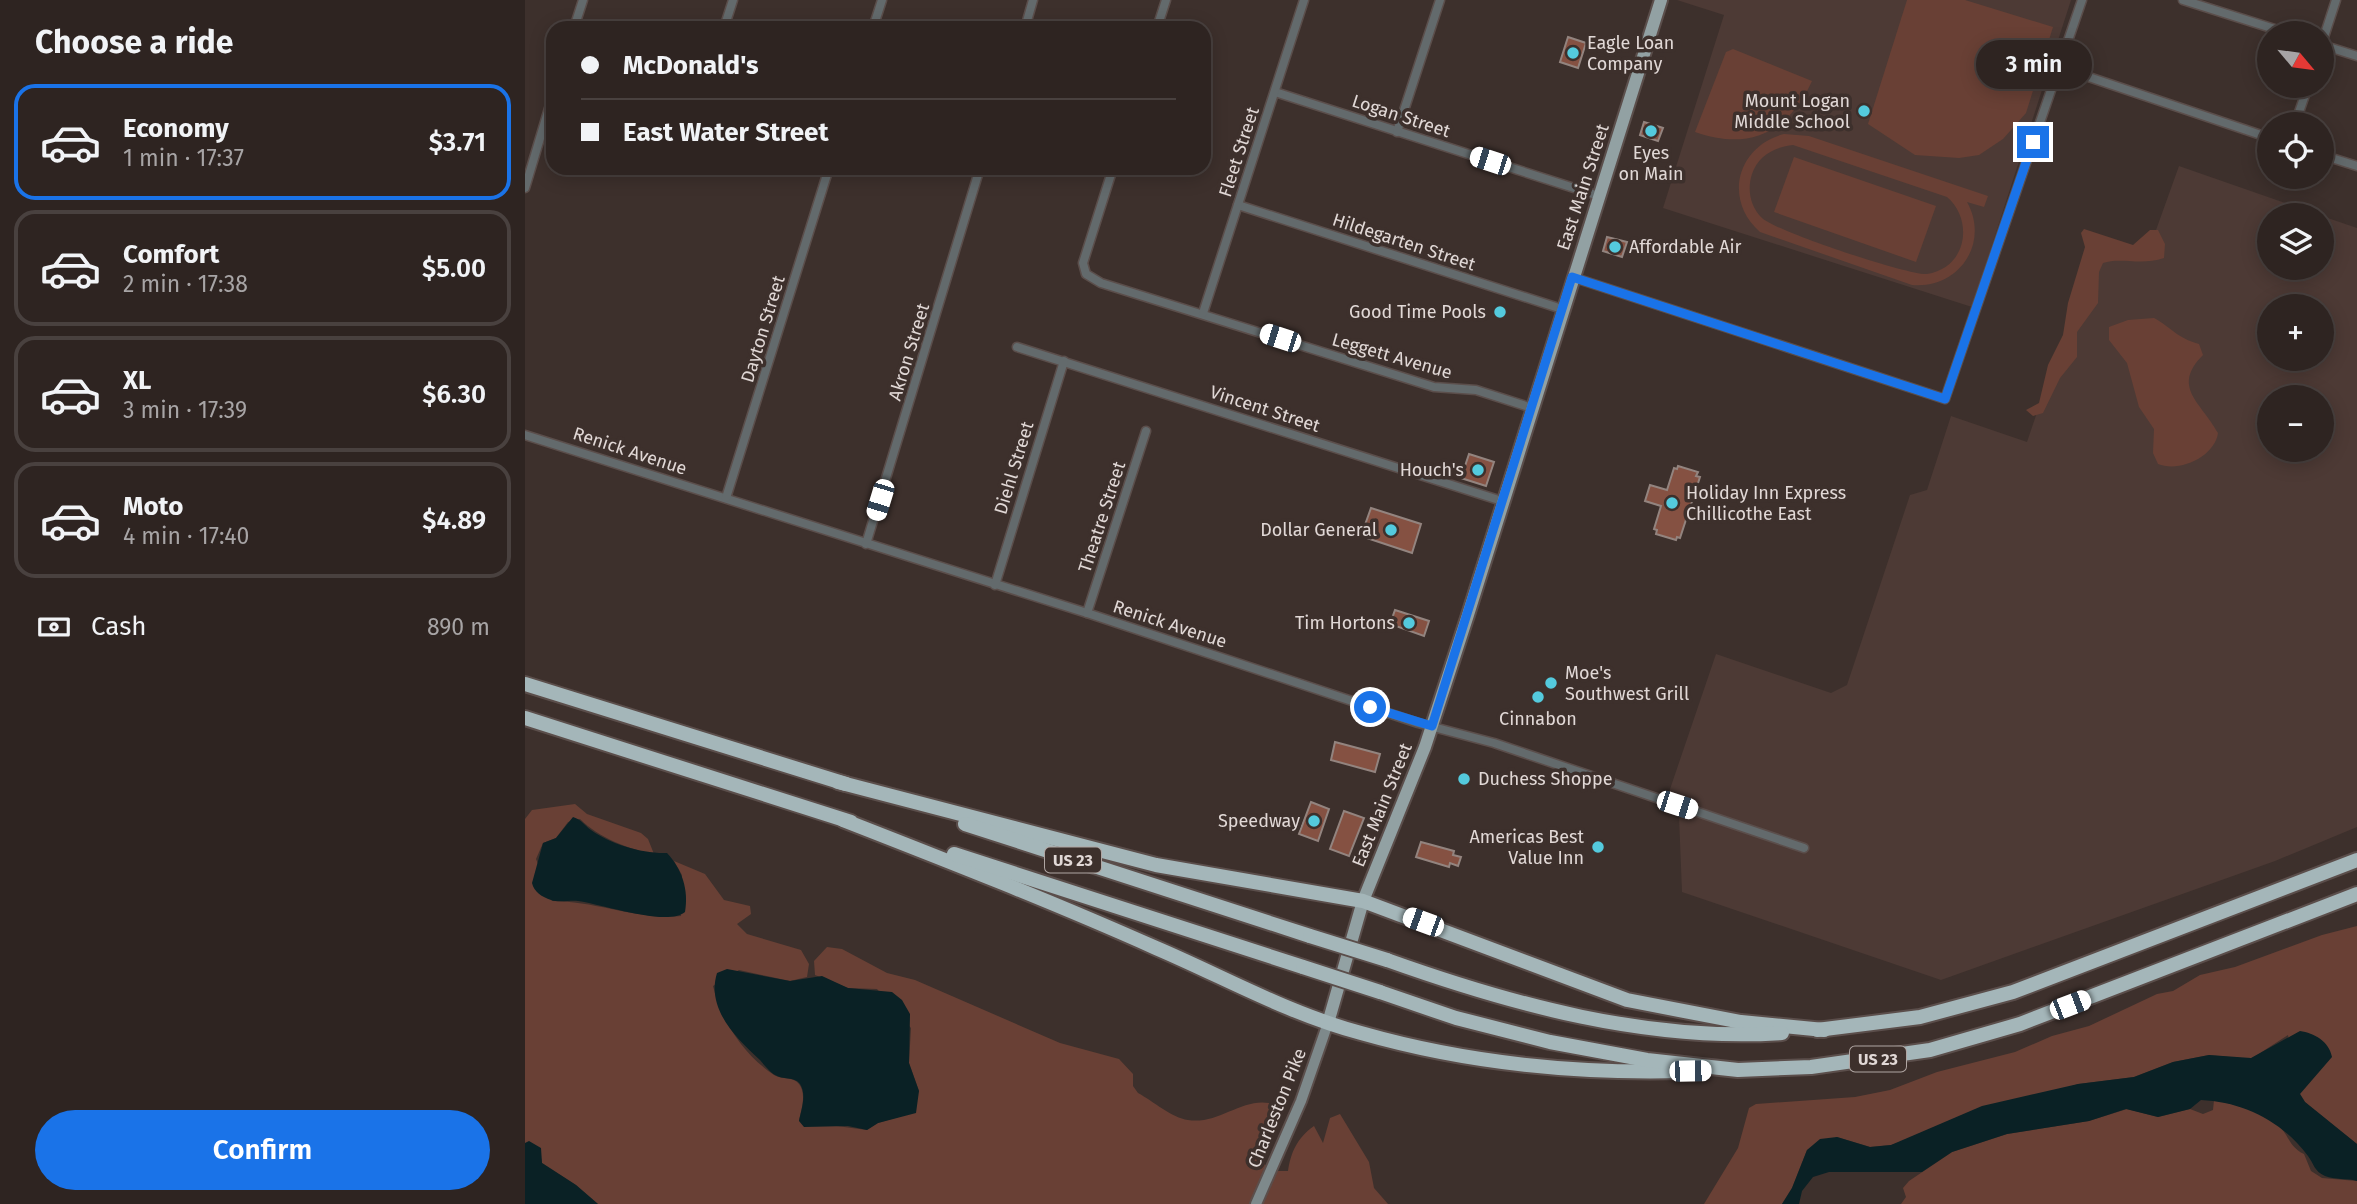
<!DOCTYPE html>
<meta charset="utf-8">
<style>
:root{--surface:#2e2421;--page:#3a302e;--text:#f1f3f6;--muted:#a7a4a5;--line:#49413f;--accent:#1a73e8}
body{margin:0;font-family:"Fira Sans",sans-serif;background:var(--page);color:var(--text);height:100vh;display:flex;flex-direction:column;font-size:26px;white-space:nowrap}
*{box-sizing:border-box;margin:0}
p{font-size:23px;color:var(--muted)}
.icon{flex:none;width:38px;height:38px;fill:none;stroke:currentColor;stroke-width:2;stroke-linecap:round;stroke-linejoin:round}
.map{position:relative;flex:1;overflow:hidden}
.drawer{display:flex;flex-direction:column;background:var(--surface);width:525px}
.drawer>*{flex:none}
.hud{position:absolute;left:21px;top:21px;width:665px;height:154px;border-radius:21px;box-shadow:0 4px 18px #0003,0 0 0 2px var(--line);display:grid;align-content:center;height:154px;padding:0 35px;background:var(--surface)}
.needle{width:46px;rotate:119deg}
.buttons{position:absolute;left:1732px;top:21px;display:grid;gap:14px}
.buttons a{display:grid;place-items:center;width:77px;height:77px;border-radius:50%;background:var(--surface);box-shadow:0 4px 18px #0003,0 0 0 2px var(--line);font-size:35px}
.end{position:absolute;width:32px;height:32px;margin:-16px;border:9px solid #1a73e8;background:#fff;box-shadow:0 0 0 4px #fff}
.from{border-radius:50%}
.bubble{position:absolute;height:49px;border-radius:24px;background:var(--surface);box-shadow:0 4px 18px #0003,0 0 0 2px var(--line);font-size:23px;font-weight:600;line-height:49px;text-align:center}
.car{position:absolute;width:21px;height:42px;margin:-21px -10px;border-radius:9px;box-shadow:0 0 5px 2px #0007;background:linear-gradient(#fff 24%,#345 0 40%,#fff 0 76%,#345 0 86%,#fff 0)}
.hud b{display:flex;align-items:center;gap:24px;height:66px;font-size:26px}
.hud b+b{border-top:2px solid var(--line)}
.hud i{width:18px;height:18px;background:var(--text)}
ul{padding:0;list-style:none}
li{display:flex;align-items:center;gap:21px;height:116px;margin:0 14px 10px;padding:0 21px;border:4px solid var(--line);border-radius:21px}
li div{flex:1}
li b{display:block;font-size:26px}
li em{font-style:normal;font-weight:600}
li.selected{border-color:var(--accent)}
li>.icon{width:63px;height:63px;stroke-width:1.5}
h2{padding:0 35px;font-size:32px;line-height:84px}
.pay{display:flex;align-items:center;gap:18px;height:77px;padding:0 35px;font-size:26px}
.pay p{margin-inline-start:auto}
.action{display:flex;gap:14px;margin-top:auto;padding:14px 35px}
.action a{flex:1;height:80px;border-radius:42px;background:var(--accent);color:#fff;font-size:28px;font-weight:600;line-height:80px;text-align:center}
main{display:flex;flex:1;min-height:0}
.map>svg:first-child{display:block}
.built{fill:#4d3a35;fill-rule:evenodd}
.green{fill:#694035;fill-rule:evenodd}
.water{fill:#0a2125}
.building{fill:#855142;stroke:#93847f;stroke-width:2}
.lines{fill:none;stroke-linecap:round;stroke-linejoin:round}
.street-casing{stroke:#5b4e4b;stroke-width:11}
.secondary-casing{stroke:#5b4e4b;stroke-width:14}
.primary-casing{stroke:#5b4e4b;stroke-width:16}
.highway-casing{stroke:#5b4e4b;stroke-width:18}
.street{stroke:#636a6c;stroke-width:8}
.secondary{stroke:#7e898b;stroke-width:10}
.primary{stroke:#92a1a3;stroke-width:12}
.highway{stroke:#a4b6b9;stroke-width:14}
.highway-bridge-casing{stroke:#5b4e4b;stroke-width:18;stroke-linecap:butt}
.highway-bridge{stroke:#a4b6b9;stroke-width:14}
.route{stroke:#1a73e8;stroke-width:9}
.poi-dot{fill:#54cadd;stroke:#3d302c;stroke-width:2.5}
.labels{text-anchor:middle;dominant-baseline:central;stroke-width:7;stroke-linejoin:round;paint-order:stroke}
.shield{fill:#3d302c;stroke:#b0a6a3;stroke-width:2}
.shield-label{font-size:16px;font-weight:bold;fill:#e1d8d6}
.poi-label{font-size:18px;fill:#e1d8d6;stroke:#3d302c;text-anchor:end}
.street-label{font-size:18px;fill:#e1d8d6;stroke:#3d302c}
</style>
<main>
<section class="drawer">
<h2>Choose a ride</h2>
<ul>
<li class="selected"><svg class="icon" aria-label="car" viewBox="0 0 24 24"><path d="M5 17H2v-5l4-1 3-4h7l3 4 3 1v5h-3M9 17h6M6 11h13"/><circle cx="7" cy="17" r="2"/><circle cx="17" cy="17" r="2"/></svg><div><b>Economy</b><p>1 min · 17:37</p></div><em>$3.71</em></li>
<li><svg class="icon" aria-label="car" viewBox="0 0 24 24"><path d="M5 17H2v-5l4-1 3-4h7l3 4 3 1v5h-3M9 17h6M6 11h13"/><circle cx="7" cy="17" r="2"/><circle cx="17" cy="17" r="2"/></svg><div><b>Comfort</b><p>2 min · 17:38</p></div><em>$5.00</em></li>
<li><svg class="icon" aria-label="car" viewBox="0 0 24 24"><path d="M5 17H2v-5l4-1 3-4h7l3 4 3 1v5h-3M9 17h6M6 11h13"/><circle cx="7" cy="17" r="2"/><circle cx="17" cy="17" r="2"/></svg><div><b>XL</b><p>3 min · 17:39</p></div><em>$6.30</em></li>
<li><svg class="icon" aria-label="car" viewBox="0 0 24 24"><path d="M5 17H2v-5l4-1 3-4h7l3 4 3 1v5h-3M9 17h6M6 11h13"/><circle cx="7" cy="17" r="2"/><circle cx="17" cy="17" r="2"/></svg><div><b>Moto</b><p>4 min · 17:40</p></div><em>$4.89</em></li>
</ul>
<div class="pay"><svg class="icon" aria-label="cash" viewBox="0 0 24 24"><path d="M3 7h18v10H3z"/><circle cx="12" cy="12" r="2"/></svg>Cash<p>890 m</p></div>
<div class="action"><a>Confirm</a></div>
</section>
<div class="map">
<svg width="1832" height="1204" viewBox="0 0 1832 1204">
<rect width="100%" height="100%" fill="#3d302c"/>
<g class="built">
<polygon points="1152,0 1546,0 1447,307 1138,208 1199,15"/>
<path d="M1654 166 1795 215H1745V268H1797V216L1832 228V827L1750 861 1416 980 1157 892 1154 816 1143 795 1191 654 1306 693 1322 685 1385 495 1402 490 1426 416 1502 442 1569 243 1621 258ZM1745 306H1797V359H1745ZM1745 397H1797V450H1745Z"/>
</g>
<g class="green">
<polygon points="1382,0 1440,0 1528,27 1501,113 1478,139 1454,155 1434,158 1390,155 1343,124"/>
<path d="M1208 49 1287 81C1263 133 1224 151 1170 132L1201 52Z"/>
<path d="M1259 134 1284 136 1463 196 1459 207 1442 202C1465 243 1434 289 1387 285L1235 232C1198 200 1212 146 1259 134ZM1268 145 1422 197C1449 220 1442 268 1402 274 1385 276 1250 231 1237 218 1225 207 1222 189 1227 174 1233 156 1249 147 1268 145Z"/>
<polygon points="1269,157 1411,206 1391,262 1249,212"/>
<path d="M1559 229 1608 245 1625 230H1633L1640 244 1639 258C1616 266 1596 257 1578 263L1574 272 1573 303 1552 332V357L1535 378 1518 413 1508 416 1501 410 1514 403 1523 365 1538 335 1543 303 1560 247 1556 233Z"/>
<path d="M1629 318C1647 328 1652 338 1674 344L1678 355C1646 387 1676 402 1693 433 1690 456 1655 473 1633 464L1628 453 1629 429 1614 407 1602 363 1584 340V327L1603 320Z"/>
<path d="M50 804 62 814 116 833 123 839 129 854C103 849 74 838 55 819L43 822 31 838 18 843 11 859 27 901C71 901 112 920 156 916L157 875 149 861 180 874 199 900 225 906 226 914 212 924 222 934 276 950 284 964 282 977 265 981 214 970 188 986C197 1022 218 1054 249 1075 257 1080 268 1076 274 1084 282 1094 276 1110 274 1121L342 1130 353 1123 380 1115 394 1091 384 1063 386 1028 352 989 323 988 290 975 289 961 302 947 317 949 362 973 390 980 535 1043 594 1059 608 1074V1086L613 1093C628 1101 647 1118 663 1120 692 1125 717 1098 744 1103L751 1116 739 1164 750 1171H763C766 1152 772 1138 789 1126L798 1143 805 1118 815 1114 844 1162 849 1188 863 1204H73L51 1185 17 1163 15 1152 0 1143V819L7 810Z"/>
<polygon points="1832,926 1832,1144 1780,1102 1775,1094 1763,1035 1726,1059 1684,1055 1648,1062 1609,1077 1553,1084 1366,1145 1345,1147 1312,1137 1282,1150 1267,1188 1257,1204 1179,1204 1213,1148 1224,1108 1231,1104 1330,1097 1365,1090 1412,1072 1490,1052 1527,1036 1564,1026 1632,994 1648,991 1675,975 1710,967 1797,935"/>
<path d="M1689 1100C1711 1105 1735 1109 1753 1125 1764 1135 1764 1147 1779 1154L1786 1171 1797 1178 1832 1181V1204H1376L1381 1197 1378 1188 1384 1181 1427 1152 1482 1134 1564 1121 1602 1109 1633 1117 1665 1109 1678 1114 1688 1110Z"/>
</g>
<g class="water">
<path d="M48 817C57 820 59 825 66 830 85 844 118 854 142 853 157 869 164 890 160 912 142 927 76 904 53 901 45 900 34 903 26 900 17 897 9 892 7 883L18 843 31 838Z"/>
<path d="M202 969 265 981 297 976 323 988 367 992 377 1000 385 1014 384 1063 394 1091 391 1113 353 1123 342 1130 323 1126 279 1127 274 1121C276 1110 282 1095 275 1084 269 1076 258 1080 250 1075 245 1072 239 1065 235 1060 211 1038 181 1009 192 973Z"/>
<path d="M1775 1031C1789 1033 1804 1041 1807 1057L1775 1094 1780 1102 1832 1144V1181C1822 1178 1810 1180 1800 1176 1789 1171 1789 1164 1783 1156 1757 1121 1718 1102 1676 1100L1665 1109 1633 1117 1601 1109 1564 1121 1482 1134 1427 1152 1397 1172H1304L1288 1177 1277 1191 1274 1204H1257L1267 1188 1282 1150 1295 1139 1312 1137 1345 1147 1366 1145 1457 1106 1553 1084 1609 1077 1648 1062 1684 1055 1726 1058Z"/>
<polygon points="4,1141 16,1148 17,1163 51,1185 73,1204 0,1204 0,1143"/>
</g>
<g class="building">
<polygon points="1043,37 1061,43 1053,68 1035,62"/>
<polygon points="1119,122 1138,128 1133,141 1115,135"/>
<polygon points="1082,237 1102,242 1097,257 1078,251"/>
<polygon points="944,454 969,462 961,486 936,478"/>
<polygon points="1153,466 1173,472 1171,476 1175,477 1155,538 1152,537 1151,540 1131,534 1132,530 1129,529 1136,506 1120,501 1125,485 1142,490 1149,468 1152,469"/>
<polygon points="846,508 896,524 887,553 836,536"/>
<polygon points="870,610 904,621 899,636 865,624"/>
<polygon points="810,742 855,754 850,772 806,760"/>
<polygon points="786,802 804,809 793,841 774,834"/>
<polygon points="819,811 839,818 824,856 805,849"/>
<polygon points="896,842 929,851 928,855 936,857 933,866 925,863 924,867 891,857"/>
</g>
<g class="lines">
<defs>
<g id="street">
<polyline points="1658,0 1762,33"/>
<polyline points="49,28 58,0"/>
<polyline points="199,28 208,0"/>
<polyline points="348,28 357,0"/>
<polyline points="500,28 508,0"/>
<polyline points="632,28 641,0"/>
<polyline points="1797,43 1811,0"/>
<polyline points="1797,45 1832,56"/>
<polyline points="1534,67 1745,138"/>
<polyline points="750,92 1074,196"/>
<polyline points="1770,124 1783,86"/>
<polyline points="872,132 915,0"/>
<polyline points="1797,155 1832,166"/>
<polyline points="588,168 558,263 561,274 576,283 909,387 951,390 1007,408"/>
<polyline points="0,188 28,95"/>
<polyline points="713,205 1037,309"/>
<polyline points="1047,277 1420,399 1557,0"/>
<polyline points="678,313 779,0"/>
<polyline points="492,347 977,501"/>
<polyline points="0,435 562,613 893,723 969,743 1279,848"/>
<polyline points="201,498 304,168"/>
<polyline points="341,544 455,168"/>
<polyline points="470,585 539,361"/>
<polyline points="562,613 621,431"/>
</g>
<polyline id="secondary" points="731,1204 776,1101 803,1023"/>
<polyline id="primary" points="803,1023 838,901 900,747 943,615 1136,0"/>
<g id="highway">
<polyline points="0,684 321,784"/>
<polyline points="0,718 326,822"/>
<polyline points="313,782 631,865 838,901 1102,1000 1216,1022 1299,1030"/>
<path d="M318 820C423 861 528 902 631 948 699 977 764 1014 836 1033 941 1063 1051 1074 1160 1071"/>
<polyline points="440,824 785,936"/>
<polyline points="429,854 778,967"/>
<path d="M862 960C988 1005 1123 1042 1257 1033"/>
<polyline points="855,992 931,1018 1025,1042 1122,1060 1213,1070 1286,1067 1405,1050 1495,1024 1832,894"/>
<polyline points="1292,1030 1395,1017 1488,992 1832,860"/>
</g>
</defs>
<use href="#street" class="street-casing"/>
<use href="#secondary" class="secondary-casing"/>
<use href="#primary" class="primary-casing"/>
<use href="#highway" class="highway-casing"/>
<use href="#street" class="street"/>
<use href="#secondary" class="secondary"/>
<use href="#primary" class="primary"/>
<use href="#highway" class="highway"/>
<defs>
<g id="highway-bridge">
<polyline points="785,936 862,960"/>
<polyline points="778,967 855,992"/>
</g>
</defs>
<use href="#highway-bridge" class="highway-bridge-casing"/>
<use href="#highway-bridge" class="highway-bridge"/>
</g>
<g class="lines">
<polyline class="route" points="845,707 907,726 1047,277 1420,399 1508,142"/>
</g>
<g class="poi-dot">
<circle cx="1048" cy="53" r="7"/>
<circle cx="1339" cy="111" r="7"/>
<circle cx="1126" cy="131" r="7"/>
<circle cx="1090" cy="247" r="7"/>
<circle cx="975" cy="312" r="7"/>
<circle cx="953" cy="470" r="7"/>
<circle cx="1147" cy="503" r="7"/>
<circle cx="866" cy="530" r="7"/>
<circle cx="884" cy="623" r="7"/>
<circle cx="1026" cy="683" r="7"/>
<circle cx="1013" cy="697" r="7"/>
<circle cx="939" cy="779" r="7"/>
<circle cx="789" cy="821" r="7"/>
<circle cx="1073" cy="847" r="7"/>
</g>
<g class="labels">
<g class="shield">
<rect x="520" y="847.5" width="56" height="25" rx="5"/>
<rect x="1325" y="1046.5" width="56" height="25" rx="5"/>
</g>
<g class="shield-label">
<text x="548" y="860">US 23</text>
<text x="1353" y="1059">US 23</text>
</g>
<g class="poi-label">
<text x="1062" y="43" text-anchor="start">Eagle Loan<tspan x="1062" dy="21">Company</tspan></text>
<text x="1325" y="101">Mount Logan<tspan x="1325" dy="21">Middle School</tspan></text>
<text x="1126" y="153" text-anchor="middle">Eyes<tspan x="1126" dy="21">on Main</tspan></text>
<text x="1104" y="247" text-anchor="start">Affordable Air</text>
<text x="961" y="312">Good Time Pools</text>
<text x="939" y="470">Houch's</text>
<text x="1161" y="493" text-anchor="start">Holiday Inn Express<tspan x="1161" dy="21">Chillicothe East</tspan></text>
<text x="852" y="530">Dollar General</text>
<text x="870" y="623">Tim Hortons</text>
<text x="1040" y="673" text-anchor="start">Moe's<tspan x="1040" dy="21">Southwest Grill</tspan></text>
<text x="1013" y="719" text-anchor="middle">Cinnabon</text>
<text x="953" y="779" text-anchor="start">Duchess Shoppe</text>
<text x="775" y="821">Speedway</text>
<text x="1059" y="837">Americas Best<tspan x="1059" dy="21">Value Inn</tspan></text>
</g>
<g class="street-label">
<text transform="translate(876 116) rotate(18)">Logan Street</text>
<text transform="translate(714 152) rotate(-72)">Fleet Street</text>
<text transform="translate(1058 187) rotate(-72)">East Main Street</text>
<text transform="translate(879 242) rotate(18)">Hildegarten Street</text>
<text transform="translate(238 329) rotate(-73)">Dayton Street</text>
<text transform="translate(384 352) rotate(-73)">Akron Street</text>
<text transform="translate(867 356) rotate(16)">Leggett Avenue</text>
<text transform="translate(740 409) rotate(18)">Vincent Street</text>
<text transform="translate(105 451) rotate(18)">Renick Avenue</text>
<text transform="translate(489 468) rotate(-73)">Diehl Street</text>
<text transform="translate(577 517) rotate(-72)">Theatre Street</text>
<text transform="translate(645 624) rotate(18)">Renick Avenue</text>
<text transform="translate(857 805) rotate(-68)">East Main Street</text>
<text transform="translate(752 1108) rotate(-68)">Charleston Pike</text>
</g>
</g>
</svg>
<div class="buttons">
<a><svg class="needle" viewBox="-14 -14 28 28"><path d="M0-13l5 13h-10z" fill="#e53935"/><path d="M0 13l5-13h-10z" fill="#a7a4a5"/></svg></a>
<a><svg class="icon" aria-label="locate" viewBox="0 0 24 24"><circle cx="12" cy="12" r="6"/><path d="M12 2v4M12 18v4M2 12h4M18 12h4"/></svg></a>
<a><svg class="icon" aria-label="layers" viewBox="0 0 24 24"><path d="M12 4l9 5-9 5-9-5zM3 14l9 5 9-5"/></svg></a>
<a>+</a>
<a>−</a>
</div>
<i class="end from" style="left:845px;top:707px"></i>
<i class="end" style="left:1508px;top:142px"></i>
<div class="bubble" style="left:1451px;top:40px;width:116px">3 min</div>
<i class="car" style="left:965px;top:161px;rotate:288deg"></i>
<i class="car" style="left:755px;top:338px;rotate:288deg"></i>
<i class="car" style="left:355px;top:500px;rotate:197deg"></i>
<i class="car" style="left:1152px;top:805px;rotate:108deg"></i>
<i class="car" style="left:898px;top:922px;rotate:290deg"></i>
<i class="car" style="left:1545px;top:1005px;rotate:69deg"></i>
<i class="car" style="left:1165px;top:1071px;rotate:89deg"></i>
<div class="hud">
<b><i class="from"></i>McDonald's</b>
<b><i></i>East Water Street</b>
</div>
</div>
</main>
